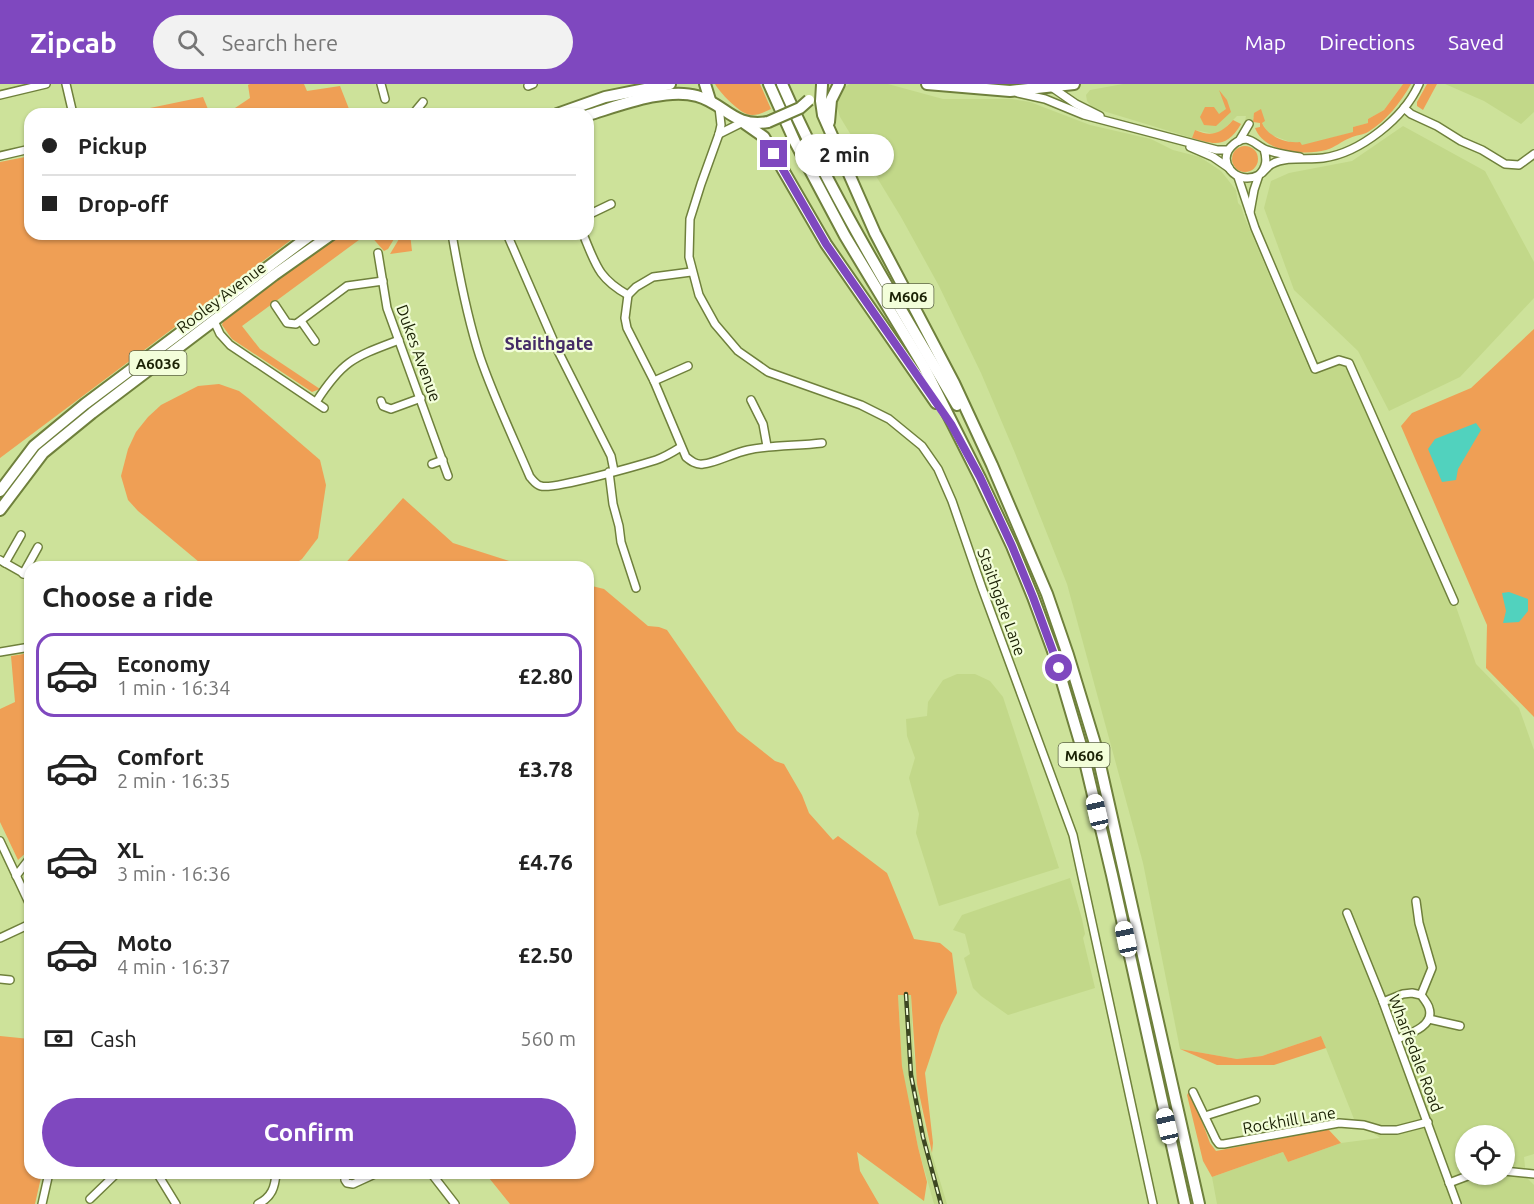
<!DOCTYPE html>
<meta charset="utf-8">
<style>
:root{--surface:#fff;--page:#f2f2f2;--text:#222;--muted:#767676;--line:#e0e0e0;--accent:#7f48bf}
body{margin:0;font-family:Ubuntu,sans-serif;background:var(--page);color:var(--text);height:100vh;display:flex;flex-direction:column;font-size:22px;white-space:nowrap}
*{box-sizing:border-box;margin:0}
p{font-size:20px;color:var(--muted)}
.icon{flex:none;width:33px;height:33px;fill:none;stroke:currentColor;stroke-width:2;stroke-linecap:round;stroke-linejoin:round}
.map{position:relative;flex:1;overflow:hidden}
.drawer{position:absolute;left:24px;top:477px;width:570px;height:618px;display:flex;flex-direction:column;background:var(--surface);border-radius:18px;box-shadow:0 2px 4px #0004}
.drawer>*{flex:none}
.hud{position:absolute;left:24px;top:24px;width:570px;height:132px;border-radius:18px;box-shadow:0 2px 4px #0004;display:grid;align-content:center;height:132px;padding:0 18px;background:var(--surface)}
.controls{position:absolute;left:1455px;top:1041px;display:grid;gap:12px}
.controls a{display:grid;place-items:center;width:60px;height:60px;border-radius:50%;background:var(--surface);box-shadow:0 2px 4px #0004;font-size:30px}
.end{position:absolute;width:27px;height:27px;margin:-14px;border:8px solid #7f48bf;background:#fff;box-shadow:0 0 0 3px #fff}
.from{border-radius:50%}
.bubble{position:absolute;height:42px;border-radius:21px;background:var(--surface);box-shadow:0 2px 4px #0004;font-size:20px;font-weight:700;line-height:42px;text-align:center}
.car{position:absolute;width:18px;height:36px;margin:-18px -9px;border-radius:8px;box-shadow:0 0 4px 2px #0007;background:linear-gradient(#fff 24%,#345 0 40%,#fff 0 76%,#345 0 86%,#fff 0)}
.hud b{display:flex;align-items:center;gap:21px;height:57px;font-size:22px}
.hud b+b{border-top:2px solid var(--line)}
.hud i{width:15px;height:15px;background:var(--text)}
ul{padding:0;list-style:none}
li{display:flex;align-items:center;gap:18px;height:84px;margin:0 12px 9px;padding:0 6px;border:3px solid transparent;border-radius:18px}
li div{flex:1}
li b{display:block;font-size:22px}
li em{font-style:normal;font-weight:700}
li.current{border-color:var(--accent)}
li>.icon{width:54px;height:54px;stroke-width:1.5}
h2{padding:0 18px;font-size:27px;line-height:72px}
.pay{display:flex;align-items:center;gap:15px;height:66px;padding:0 18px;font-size:22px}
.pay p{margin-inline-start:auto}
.button{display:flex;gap:12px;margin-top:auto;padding:12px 18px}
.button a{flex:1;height:69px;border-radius:36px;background:var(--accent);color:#fff;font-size:24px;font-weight:700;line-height:69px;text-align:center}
header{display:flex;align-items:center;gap:36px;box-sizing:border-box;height:84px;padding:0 30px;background:var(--accent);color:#fff}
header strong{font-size:28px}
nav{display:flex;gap:33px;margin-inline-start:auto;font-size:21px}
.search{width:420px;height:54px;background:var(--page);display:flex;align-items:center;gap:15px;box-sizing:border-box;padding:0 21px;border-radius:33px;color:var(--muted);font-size:22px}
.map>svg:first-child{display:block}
.built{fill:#c2d889;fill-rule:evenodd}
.green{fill:#ef9f55}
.water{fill:#51d2be}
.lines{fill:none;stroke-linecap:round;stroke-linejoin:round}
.minor-casing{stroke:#6f803c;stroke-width:10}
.highway-casing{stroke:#6f803c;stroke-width:14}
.minor{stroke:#fff;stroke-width:7}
.highway{stroke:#fff;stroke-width:10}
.rail-casing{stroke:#3d4722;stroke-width:4.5}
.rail{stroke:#f3feda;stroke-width:2;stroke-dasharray:7;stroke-linecap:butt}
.highway-bridge-casing{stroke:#6f803c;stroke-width:14;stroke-linecap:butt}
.highway-bridge{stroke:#fff;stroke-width:10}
.route{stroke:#7f48bf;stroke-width:8}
.labels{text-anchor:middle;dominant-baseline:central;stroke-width:4.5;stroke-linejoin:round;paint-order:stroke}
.shield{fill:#f3feda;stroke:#5c6445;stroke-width:1.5}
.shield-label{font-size:15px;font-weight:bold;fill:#1b2205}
.street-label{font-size:16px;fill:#1b2205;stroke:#f3feda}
.neighbourhood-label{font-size:18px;font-weight:bold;fill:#452c66;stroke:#f3feda}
</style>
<header>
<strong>Zipcab</strong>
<div class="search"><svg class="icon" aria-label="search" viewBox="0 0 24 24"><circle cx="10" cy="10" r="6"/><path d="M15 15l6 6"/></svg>Search here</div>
<nav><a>Map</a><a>Directions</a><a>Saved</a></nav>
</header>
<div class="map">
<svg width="1534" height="1120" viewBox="0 0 1534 1120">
<rect width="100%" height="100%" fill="#cde29a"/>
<g class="built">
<path d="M850 0H888L943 15H1012L1030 18 1090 41 1151 55 1173 66 1200 73 1221 87 1236 106 1238 119 1241 122 1244 132 1310 287 1339 276 1349 279 1454 517 1476 580 1519 624 1534 666V1070L1524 1073 1526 1093 1534 1101V1120H1217L1212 1093 1283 1068 1288 1078 1341 1059 1380 1054 1354 1035 1321 952 1262 972 1237 975 1180 965 1143 779 1067 500 1015 369 981 289 939 202 901 133 840 33 837 23 838 12 843 4ZM1466 1052H1504V1090H1466Z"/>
<polygon points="1123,0 1403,0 1384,26 1368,35 1369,39 1353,43 1354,48 1301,62 1269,50 1262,39 1253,33 1253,38 1245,37 1246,32 1237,32 1222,47 1214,50 1195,46 1192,54 1100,26 1092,23 1087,17 1086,11 1090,6"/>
<polygon points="1445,0 1534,0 1534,28 1521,40 1484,17"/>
<polygon points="1403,42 1485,87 1534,178 1534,214 1460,293 1389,327 1358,267 1294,206 1264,124 1271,97 1289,89 1352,77"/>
<polygon points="957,590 975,590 990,597 1003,613 1059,784 939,822 916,749 919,730 909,694 915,674 907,652 906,635 927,632 928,618 943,596"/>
<polygon points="1070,794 1082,835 1085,850 1083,854 1095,904 1008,931 981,912 973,904 964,874 970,870 965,850 953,846 962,831"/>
<polygon points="911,910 913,962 921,1024 927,1054 947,1120 934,1120 918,1063 908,1017 902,982 898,911"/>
</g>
<g class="green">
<polygon points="250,0 304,0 307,7 340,2 351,30 226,30 250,14 248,1"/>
<path d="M715 0H760L771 25C764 28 756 33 747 30 738 27 720 9 715 0Z"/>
<path d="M1403 0H1411C1401 18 1386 37 1368 48 1363 51 1356 51 1350 54 1342 57 1334 64 1326 66 1304 72 1264 68 1255 44L1260 43V39L1253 38 1254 29 1261 25 1265 37 1262 39C1268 53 1287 60 1300 58L1302 61 1353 48V43L1368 39V35L1384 26Z"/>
<polygon points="1427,0 1437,0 1423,26 1417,22 1417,18"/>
<polygon points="1219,6 1227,16 1231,28 1216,42 1204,41 1200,33 1205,23 1214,23 1219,30 1226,25"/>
<polygon points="203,13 210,30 121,30"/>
<path d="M1233 36 1241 40C1227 64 1215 61 1192 54L1195 46C1211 53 1221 50 1233 36Z"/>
<circle cx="1245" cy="75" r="13"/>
<polygon points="30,72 30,150 299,150 0,374 0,78"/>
<polygon points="344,150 367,150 242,242 260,265 320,305 312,308 232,255 222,241 223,238 304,176"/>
<polygon points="369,150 397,150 388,165 384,167"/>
<polygon points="402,150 410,150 412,167 390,170"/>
<polygon points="1534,245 1534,633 1486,584 1487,541 1401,342 1412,329 1471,304"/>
<polygon points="219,300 239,307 248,314 320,376 326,401 318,454 302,475 290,483 205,483 138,427 128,416 121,392 128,365 136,348 148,333 161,321 198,302"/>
<polygon points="403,414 453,459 528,483 342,483"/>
<polygon points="588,501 604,505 648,542 659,543 667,546 737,647 775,677 784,680 802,711 809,729 833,756 838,752 887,789 914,855 940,859 952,869 957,909 941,941 925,989 933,1059 932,1069 917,1000 911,911 898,911 902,982 918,1063 927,1098 924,1117 857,1068 860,1087 879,1120 510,1120 485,1089 588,1089"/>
<polygon points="30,569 30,765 18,776 0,738 0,625 15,618 11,572"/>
<polygon points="0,952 30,955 30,1089 42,1089 35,1120 0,1120"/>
<polygon points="1321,952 1326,964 1274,981 1217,981 1180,965 1237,975 1262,972"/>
<polygon points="1190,1005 1210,1059 1216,1067 1328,1045 1341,1059 1288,1078 1283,1068 1212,1093 1203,1077 1187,1011"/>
</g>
<g class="water">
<polygon points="1476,339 1481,346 1458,385 1456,396 1442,398 1428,365 1435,355"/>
<polygon points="1509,508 1528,515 1528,527 1519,538 1503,539 1506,527 1502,509"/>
</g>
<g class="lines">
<defs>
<g id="minor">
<polyline points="66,0 73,30"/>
<polyline points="381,0 385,15"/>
<polyline points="528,2 533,0"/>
<polyline points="1050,2 1076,20 1100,32"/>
<polyline points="1018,9 1045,15 1084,31 1217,66 1228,66"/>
<polyline points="0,11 46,0"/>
<polyline points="719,23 721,41 719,50 701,100 690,135 689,173 699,211 715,240 738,267 768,288 861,321 889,335 922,362 938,385 952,417 982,504 1073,751 1153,1120"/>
<polyline points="1404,24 1411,30 1437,42 1461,57 1482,66 1505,80 1519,81 1534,70"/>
<polyline points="413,30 423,18"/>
<polyline points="719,50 743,38"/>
<polyline points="1239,57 1249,40"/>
<polyline points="1190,63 1213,73 1229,84"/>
<path d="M1264 65C1267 75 1267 83 1259 91 1236 103 1214 76 1234 60 1249 48 1255 62 1267 66 1278 70 1289 71 1300 73"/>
<polyline points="0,72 30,65"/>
<path d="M1262 89C1265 86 1269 81 1272 80 1286 72 1308 76 1323 74 1360 69 1404 34 1419 0"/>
<polyline points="1238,93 1255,144 1315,285 1339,276 1349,279 1454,517"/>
<polyline points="1250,128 1254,106 1259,91"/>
<polyline points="588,131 611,120"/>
<path d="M452 150C459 191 467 233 480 273 494 314 513 353 530 393 533 396 536 401 541 402 553 406 640 381 656 376 665 373 673 368 681 363"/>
<polyline points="507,150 557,265 611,372 614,387"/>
<path d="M583 150C596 181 598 194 628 211"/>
<polyline points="452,151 464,150"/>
<polyline points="378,169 387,224 448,392"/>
<path d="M691 188 653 193 636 203 628 211 625 234 627 244 654 297 686 373C691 377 696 381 703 380 716 379 733 369 748 366 772 361 797 362 822 359"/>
<polyline points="275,221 287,239 296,240 347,202 383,197"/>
<polyline points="214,237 220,250 230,261 324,324"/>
<polyline points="301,237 315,257"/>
<polyline points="654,297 688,282"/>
<polyline points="751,316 763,340 767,362"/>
<polyline points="381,317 383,322 391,325 421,314"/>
<path d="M316 318C343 276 354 273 399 256"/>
<polyline points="432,380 443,376"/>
<polyline points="609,388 613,420 619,442 621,458 636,504"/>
<polyline points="0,476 30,493"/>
<polyline points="5,479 21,451"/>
<polyline points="23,490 38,463"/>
<polyline points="0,568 30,563"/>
<polyline points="0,757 30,821"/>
<polyline points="16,792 30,774"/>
<polyline points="1416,817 1419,839 1432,884 1421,911"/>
<polyline points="1347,829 1383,918 1457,1120"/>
<polyline points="0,854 30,840"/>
<polyline points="0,895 10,896"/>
<path d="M1383 918 1403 910 1412 909 1421 911C1424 915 1428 920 1429 924 1435 942 1409 950 1397 955"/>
<polyline points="1429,935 1460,942"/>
<polyline points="1193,1008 1216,1056 1219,1060 1224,1060 1339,1039 1364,1041 1381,1046 1397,1046 1428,1038"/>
<polyline points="1205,1032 1256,1016"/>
<polyline points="1504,1087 1534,1090"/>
<polyline points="157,1089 176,1120"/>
<polyline points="431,1089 455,1120"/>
<polyline points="345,1096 347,1099 353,1100 377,1089"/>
<polyline points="1449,1099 1473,1090"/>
<polyline points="90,1115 117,1089"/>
<polyline points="42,1120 49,1089"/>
<path d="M258 1120C272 1113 275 1103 276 1089"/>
</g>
<g id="highway">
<polyline points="705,0 710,16"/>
<polyline points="769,0 795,58 845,152 924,283 980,394 1012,462 1033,513 1053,567 1082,665 1112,791 1185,1120"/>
<path d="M782 0C831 112 896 216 957 321"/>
<polyline points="927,0 1010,7 1074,0"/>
<polyline points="822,1 821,17 823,31 875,149 954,299 992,381 1047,510 1068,571 1096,663 1199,1120"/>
<polyline points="557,30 605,13 670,0"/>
<path d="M588 31C618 22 666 3 697 12 726 20 733 44 768 38"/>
<polyline points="829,38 831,16 839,0"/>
<polyline points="744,39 764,53 826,160 936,319"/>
<polyline points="0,407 34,362 85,320 312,150"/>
<polyline points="0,426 43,369 92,329 274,191 332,150"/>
</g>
</defs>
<use href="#minor" class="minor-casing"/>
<use href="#highway" class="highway-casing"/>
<use href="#minor" class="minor"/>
<use href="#highway" class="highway"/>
<defs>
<polyline id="rail" points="906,910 911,991 923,1053 941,1120"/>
</defs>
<use href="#rail" class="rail-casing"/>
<use href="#rail" class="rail"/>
<defs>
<polyline id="highway-bridge" points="768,38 800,24 809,16"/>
</defs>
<use href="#highway-bridge" class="highway-bridge-casing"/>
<use href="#highway-bridge" class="highway-bridge"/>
</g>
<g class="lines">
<polyline class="route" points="774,70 826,160 951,340 980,393 1012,462 1033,513 1059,584"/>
</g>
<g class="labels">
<g class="shield">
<rect x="882.5" y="200" width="51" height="24" rx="4.5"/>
<rect x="129.5" y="267" width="57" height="24" rx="4.5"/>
<rect x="1058.5" y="659" width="51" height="24" rx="4.5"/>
</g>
<g class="shield-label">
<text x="908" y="212">M606</text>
<text x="158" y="279">A6036</text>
<text x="1084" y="671">M606</text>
</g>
<g class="street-label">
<text transform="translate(221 213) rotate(-37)">Rooley Avenue</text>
<text transform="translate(419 269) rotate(70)">Dukes Avenue</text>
<text transform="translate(1002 518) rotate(70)">Staithgate Lane</text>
<text transform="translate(1416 969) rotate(69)">Wharfedale Road</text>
<text transform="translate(1289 1036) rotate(-10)">Rockhill Lane</text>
</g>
<g class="neighbourhood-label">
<text x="549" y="259">Staithgate</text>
</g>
</g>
</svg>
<div class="controls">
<a><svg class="icon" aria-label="locate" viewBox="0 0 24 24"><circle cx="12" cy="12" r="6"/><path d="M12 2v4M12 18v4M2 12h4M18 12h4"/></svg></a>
</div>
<i class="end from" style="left:1059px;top:584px"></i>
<i class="end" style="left:774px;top:70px"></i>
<div class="bubble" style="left:795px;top:50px;width:99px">2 min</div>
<i class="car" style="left:1097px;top:728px;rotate:347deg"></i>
<i class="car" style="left:1126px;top:855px;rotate:348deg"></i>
<i class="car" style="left:1167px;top:1042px;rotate:347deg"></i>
<div class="hud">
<b><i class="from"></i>Pickup</b>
<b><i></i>Drop-off</b>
</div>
<section class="drawer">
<h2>Choose a ride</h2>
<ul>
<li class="current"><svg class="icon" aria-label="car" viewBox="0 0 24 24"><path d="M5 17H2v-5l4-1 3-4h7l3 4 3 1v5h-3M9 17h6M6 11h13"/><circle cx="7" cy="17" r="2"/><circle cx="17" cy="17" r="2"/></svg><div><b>Economy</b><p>1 min · 16:34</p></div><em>£2.80</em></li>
<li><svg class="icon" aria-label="car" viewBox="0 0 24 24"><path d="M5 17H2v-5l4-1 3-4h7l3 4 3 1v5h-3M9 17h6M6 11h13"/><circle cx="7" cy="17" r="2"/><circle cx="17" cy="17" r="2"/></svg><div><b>Comfort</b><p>2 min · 16:35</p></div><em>£3.78</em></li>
<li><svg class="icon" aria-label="car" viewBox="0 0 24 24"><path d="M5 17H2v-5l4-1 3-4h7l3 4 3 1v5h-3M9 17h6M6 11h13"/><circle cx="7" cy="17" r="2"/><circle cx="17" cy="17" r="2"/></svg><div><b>XL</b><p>3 min · 16:36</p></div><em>£4.76</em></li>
<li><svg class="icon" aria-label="car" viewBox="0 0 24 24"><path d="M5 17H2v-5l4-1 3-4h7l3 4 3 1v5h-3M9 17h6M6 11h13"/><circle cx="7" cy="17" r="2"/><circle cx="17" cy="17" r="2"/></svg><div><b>Moto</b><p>4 min · 16:37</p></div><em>£2.50</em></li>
</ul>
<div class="pay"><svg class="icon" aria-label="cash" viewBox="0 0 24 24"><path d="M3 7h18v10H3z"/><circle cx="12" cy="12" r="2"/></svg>Cash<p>560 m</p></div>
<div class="button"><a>Confirm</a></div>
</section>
</div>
